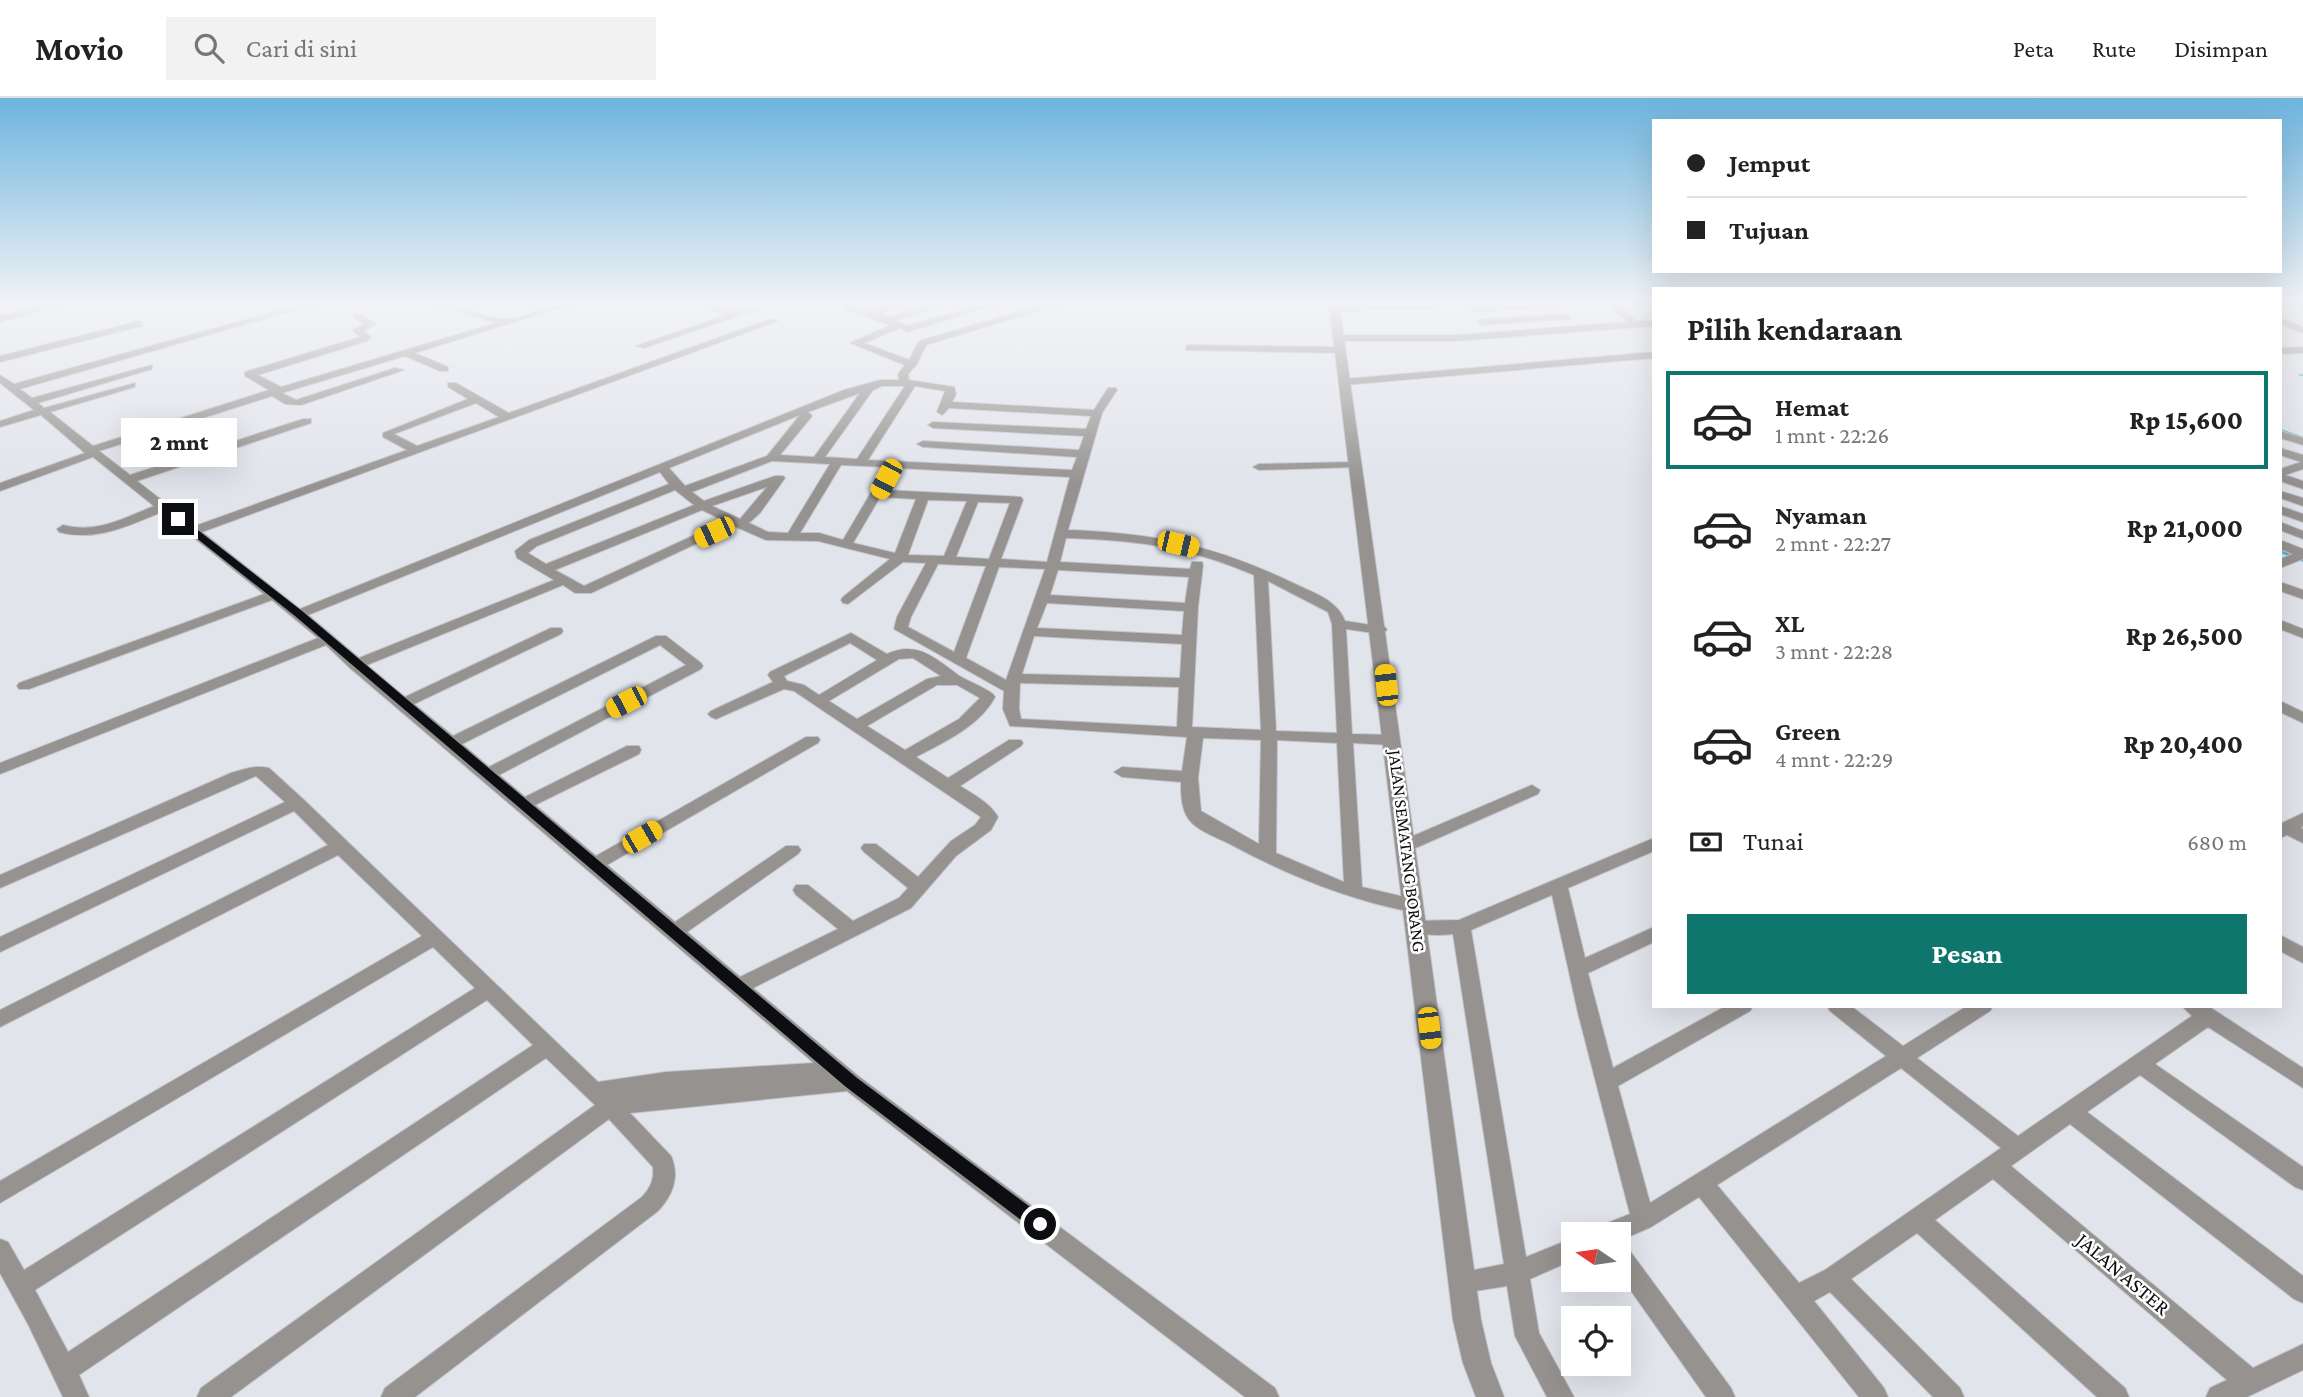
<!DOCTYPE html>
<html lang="id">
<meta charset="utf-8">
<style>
:root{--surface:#fff;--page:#f2f2f2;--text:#222;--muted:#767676;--line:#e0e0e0;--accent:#0f766e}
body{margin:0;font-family:"Crimson Pro",serif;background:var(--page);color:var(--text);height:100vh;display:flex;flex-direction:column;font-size:26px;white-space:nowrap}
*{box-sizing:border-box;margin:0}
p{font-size:23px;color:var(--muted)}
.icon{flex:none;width:38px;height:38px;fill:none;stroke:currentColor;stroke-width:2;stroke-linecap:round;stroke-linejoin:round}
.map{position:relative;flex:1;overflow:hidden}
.sheet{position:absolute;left:1652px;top:189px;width:630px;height:721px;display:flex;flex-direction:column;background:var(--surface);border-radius:0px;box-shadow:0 7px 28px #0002}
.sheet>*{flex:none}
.banner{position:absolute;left:1652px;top:21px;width:630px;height:154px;border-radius:0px;box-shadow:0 7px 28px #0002;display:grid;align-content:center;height:154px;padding:0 35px;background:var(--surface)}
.needle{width:46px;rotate:283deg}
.controls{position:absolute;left:1561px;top:1124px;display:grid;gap:14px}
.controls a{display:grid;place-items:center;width:70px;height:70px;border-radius:0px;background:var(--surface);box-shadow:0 7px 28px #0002;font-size:35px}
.end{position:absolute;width:32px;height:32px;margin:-16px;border:9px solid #0d0e11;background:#fff;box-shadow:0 0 0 4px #fff}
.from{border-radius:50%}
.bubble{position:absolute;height:49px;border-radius:0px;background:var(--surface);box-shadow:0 7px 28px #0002;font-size:23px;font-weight:800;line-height:49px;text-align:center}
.car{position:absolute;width:21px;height:42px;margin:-21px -10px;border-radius:9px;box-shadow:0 0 5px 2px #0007;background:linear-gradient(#f5c518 24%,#345 0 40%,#f5c518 0 76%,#345 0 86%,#f5c518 0)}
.banner b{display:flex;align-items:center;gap:24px;height:66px;font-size:26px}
.banner b+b{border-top:2px solid var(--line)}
.banner i{width:18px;height:18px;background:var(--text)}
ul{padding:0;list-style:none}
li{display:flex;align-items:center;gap:21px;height:98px;margin:0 14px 10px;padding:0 21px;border:4px solid transparent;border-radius:0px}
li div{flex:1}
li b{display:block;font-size:26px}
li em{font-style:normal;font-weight:800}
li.on{border-color:var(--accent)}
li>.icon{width:63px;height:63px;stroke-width:1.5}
h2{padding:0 35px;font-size:32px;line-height:84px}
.pay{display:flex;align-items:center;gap:18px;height:77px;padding:0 35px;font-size:26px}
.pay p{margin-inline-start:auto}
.action{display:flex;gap:14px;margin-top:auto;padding:14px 35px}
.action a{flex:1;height:80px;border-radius:0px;background:var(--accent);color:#fff;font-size:28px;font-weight:800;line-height:80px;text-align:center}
header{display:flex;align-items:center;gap:42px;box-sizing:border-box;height:98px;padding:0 35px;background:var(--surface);border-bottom:2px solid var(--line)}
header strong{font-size:33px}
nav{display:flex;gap:38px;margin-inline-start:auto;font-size:24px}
.search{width:490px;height:63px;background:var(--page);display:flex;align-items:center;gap:18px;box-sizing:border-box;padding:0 24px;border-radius:0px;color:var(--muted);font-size:26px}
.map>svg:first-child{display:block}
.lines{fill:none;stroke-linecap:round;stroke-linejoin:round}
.stream-far1{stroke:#52b5ce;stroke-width:2.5}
.stream{stroke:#52b5ce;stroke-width:3.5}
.minor-casing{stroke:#c0c2c9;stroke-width:2}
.tertiary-casing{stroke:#c0c2c9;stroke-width:2}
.minor{fill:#95928f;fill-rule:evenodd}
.tertiary{fill:#95928f;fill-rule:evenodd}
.route{fill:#0d0e11}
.labels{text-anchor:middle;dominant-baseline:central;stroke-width:5;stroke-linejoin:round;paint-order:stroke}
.street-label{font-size:18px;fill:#0d0e11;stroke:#fff}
.near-street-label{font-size:21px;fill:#0d0e11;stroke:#fff}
</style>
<header>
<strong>Movio</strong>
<div class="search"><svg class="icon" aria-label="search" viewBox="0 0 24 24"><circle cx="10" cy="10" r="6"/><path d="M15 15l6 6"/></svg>Cari di sini</div>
<nav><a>Peta</a><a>Rute</a><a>Disimpan</a></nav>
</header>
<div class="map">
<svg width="2303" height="1299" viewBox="0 0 2303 1299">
<rect width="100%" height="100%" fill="#e2e4ec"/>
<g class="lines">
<g class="stream-far1">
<polyline points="2300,277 2303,277"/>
<polyline points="2280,332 2303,340"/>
</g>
<polyline class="stream" points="2280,453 2303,462"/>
<defs>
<g id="minor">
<polygon points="53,205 69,205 0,224 0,218"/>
<path d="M305 205H320L20 291 32 300 152 267V271L38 305 44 310 135 285V289L50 314 93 348 269 292 245 278V274L360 239 352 232 364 226 354 220V216H360L376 226 364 233 371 239 367 243 258 277 281 289 496 225 434 205C457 205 492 223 508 221 531 218 552 205 576 205L415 255 448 269V273H440L405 258 282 295 296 302 395 270 404 272 301 307 285 306 272 298 99 353 130 377 303 321H311V325L137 383 195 428 407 352 383 339V335L468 301 448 289V285H456L509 315 770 221 778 223 202 434 300 511 844 292 880 282H899L898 276 905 267 850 245 891 227 847 213 845 211 851 205H861L857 210 873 214 888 205H899L881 217 887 219 935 205H949L896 222 906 228 988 205H1003L907 234 900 230 864 245 909 262 919 243 1049 205H1064L926 247 917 266 908 276 909 282 954 289 956 296 952 304 1094 312 1108 290H1116L1117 292 1102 315 1068 432C1155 435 1217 448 1295 486 1314 495 1337 502 1345 523L1385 529 1387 532 1380 536 1346 531 1352 636 1392 637 1400 642 1392 647 1353 645 1362 789 1417 802 1420 807 1417 812 1411 814C1346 801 1287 777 1230 746 1218 740 1201 734 1192 725 1181 714 1181 697 1181 684L1122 679 1114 674 1122 669 1182 673 1187 639 1010 628 1003 611 1004 593 894 531 897 519 926 465 903 464 848 506 843 505 841 502 843 499 890 461 818 443 766 442 734 428 591 495H575L563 487 367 567 405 599 551 530H561L563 533 561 536 414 606 453 638 656 538H666L701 565 703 568 701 571 499 677 525 699 627 648H639L641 652 639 656 535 707 596 758 806 639H818L820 642 818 645 607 767 675 824 786 748H798L801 752 798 756 687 834 740 879 838 831 796 797 793 792 796 787H808L853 823 899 800 908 790 864 754 861 750 864 746H876L918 779 951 743 975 727 981 719 794 593 784 591 716 621 711 619 708 616 711 613 773 584 768 577 770 574 851 535 887 556C917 542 936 561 958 577 969 584 982 588 993 596L995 599C980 628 944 644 916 659L948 680 1009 642H1021L1023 645 1021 648 960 688C974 697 989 704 998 719L991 732 956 758 911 810 753 890 858 978 1275 1290 1279 1299H1245L847 993 630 1015 671 1058C680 1079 673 1097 658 1113L415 1299H381L385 1290 642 1099C651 1089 654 1082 653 1069L609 1021 231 1299H197L201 1290 595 1007 546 960 79 1277 89 1299H63L28 1226 0 1175V1141L8 1144 24 1172 475 890 433 849 0 1105V1083L422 838 338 757 0 929V912L328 747 294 713 0 854V839L285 704 256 678 0 790V777L231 675C245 671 255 667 269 670L303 701 598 984 666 974 814 965 350 570 326 547 0 676V665L318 540 272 502 29 591H19L17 588 19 585 264 496 162 414C127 428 96 444 59 434L57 431 63 427C97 436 124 420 154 408L93 359 0 393V385L85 355 41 317 0 329V323L34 312 0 285V277L14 286ZM882 288H905L857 361 825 359 873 292ZM915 288 945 293 937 314 942 317 949 310 1091 318 1086 331 933 324 928 327 933 330 1084 338 1079 352 923 343 917 346 923 349 1077 359 1072 372 868 362ZM860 295 814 359 780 357 812 318 808 314ZM476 305 499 319 417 348 394 336ZM800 317 767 358 685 388 669 370ZM772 363 830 366 788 435 768 434 749 425 760 415 785 380 783 378H775L704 403 692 394ZM841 367 886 369 843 442 819 435H800ZM897 370 1070 379 1047 464 1001 461 1023 402 1021 399 884 392ZM660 374 669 386 529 442 515 453 517 460 554 482 359 560 308 517ZM767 389 740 421 712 408ZM675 392 694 407 546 466 528 455 537 448ZM880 399 916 401 895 455 853 445ZM928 402 967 403 944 458 908 457ZM978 404 1010 405 989 461 956 459ZM702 412 725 423 584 488 555 472ZM1066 440C1137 442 1189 449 1254 477L1261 632 1192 629 1198 509 1203 467 1202 464H1192L1190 471 1060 464ZM938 466 986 468 954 554 908 529 911 519ZM999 469 1045 471 1006 582 966 560ZM1058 472 1189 479 1185 505 1050 497ZM1268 483 1328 514 1332 526 1337 635 1276 633ZM1047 505 1184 513 1182 537 1037 530ZM1034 538 1182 546 1180 580 1022 576ZM850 545 877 562 819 597 804 587 787 583 784 578ZM660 547 686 567 489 669 462 646ZM913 560 941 578 927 581 857 621 829 603 899 561ZM1020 585 1179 589 1177 629 1021 621 1019 611ZM937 587H957L980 600 959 621 905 652 867 628ZM1203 640 1261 642 1259 746 1201 713 1198 680ZM1277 642 1337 645 1344 784 1276 755ZM487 902 533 947 68 1254 35 1192Z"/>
<polygon points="704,205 735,214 751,209 756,212 644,250 636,248 726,217 704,209"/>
<polygon points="1525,205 1560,206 1556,209 1475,214 1470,211 1475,208"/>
<polygon points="1606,205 1616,205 1638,223 1654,222 1654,228 1456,243 1338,243 1333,240 1338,237 1456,237 1627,224"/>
<polygon points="2292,205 2303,205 2303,211"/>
<polygon points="1433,206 1436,207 1436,211 1334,213 1329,210 1334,207"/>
<polygon points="1566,216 1571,219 1569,221 1482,227 1477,224 1482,221"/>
<polygon points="2280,220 2303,229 2303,235 2280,226"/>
<polygon points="139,223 142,224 142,228 0,264 0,258"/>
<polygon points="1189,247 1340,249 1345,252 1340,255 1186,252 1186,248"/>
<polygon points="2303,249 2303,255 2280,256 2280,250"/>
<polygon points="1654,254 1654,260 1344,287 1339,284 1344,281"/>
<polygon points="2280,333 2303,340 2303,347 2280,340"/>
<polygon points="2280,350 2303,357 2303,371 2285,377 2303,383 2303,391 2280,383 2280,371 2301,364 2280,357"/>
<polygon points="1355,364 1359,365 1359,369 1259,372 1253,369 1259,366"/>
<polygon points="2280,393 2303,400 2303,408 2280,400"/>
<polygon points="2280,408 2303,416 2303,424 2280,416"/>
<polygon points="2280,424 2303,433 2303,441 2280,432"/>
<polygon points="2280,442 2303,451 2303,461 2280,470 2280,461 2293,456 2280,451"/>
<polygon points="2280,484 2303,492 2303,501 2280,493"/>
<polygon points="2280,522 2303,531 2303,540 2280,531"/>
<polygon points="2280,603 2303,614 2303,625 2280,614"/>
<polygon points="1532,687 1540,692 1538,696 1411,752 1399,752 1396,748 1399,744"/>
<polygon points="2303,715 2303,728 2301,730 2303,731 2303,745 2287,737 2280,740 2280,726"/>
<path d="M1654 740V753L1568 790 1585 860 1654 829V844L1588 875 1613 970 1726 908H1753L1750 913 1618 988 1650 1105 1886 958 1830 913 1827 908H1851L1903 948 1967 908H1993L1990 913 1917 960 2018 1038 2192 918 2182 908H2208L2303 970V990L2208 929 2155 966 2303 1069V1092L2295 1089 2140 977 2087 1014 2303 1178V1205L2294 1201 2070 1026 2011 1068 2253 1270 2303 1246V1272L2247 1299H2206L2210 1290 2227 1282 1993 1081 1935 1122 2125 1290 2129 1299H2097L1917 1135 1851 1181 1960 1290 1964 1299H1933L1830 1194 1814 1203 1884 1290 1888 1299H1859L1699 1099 1651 1129 1619 1143V1136H1597L1600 1128 1630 1116 1578 915 1552 797 1471 832 1526 1159 1573 1140V1162L1530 1181 1539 1235 1574 1299H1547L1515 1238 1507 1188 1462 1195 1454 1192 1450 1184 1454 1176 1504 1166 1453 836C1438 838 1425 837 1410 833L1408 828 1410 823 1459 822ZM1901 970 2001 1050 1825 1172 1799 1185 1717 1087Z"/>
<polygon points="2280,837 2303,849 2303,865 2280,853"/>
<polygon points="1619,1146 1627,1149 1731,1290 1735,1299 1706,1299 1619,1176"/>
</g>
<polygon id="tertiary" points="1329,205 1339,205 1481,1222 1491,1265 1504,1299 1476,1299 1463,1265 1453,1222"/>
</defs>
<use href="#minor" class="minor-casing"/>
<use href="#tertiary" class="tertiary-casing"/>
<use href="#minor" class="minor"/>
<use href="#tertiary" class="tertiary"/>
</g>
<linearGradient id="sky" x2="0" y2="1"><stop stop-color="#6cb4de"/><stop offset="0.53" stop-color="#f2f3f6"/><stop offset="1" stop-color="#f2f3f6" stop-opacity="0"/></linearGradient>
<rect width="2303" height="387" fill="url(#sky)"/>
<polygon class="route" points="175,419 181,419 302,513 857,980 1046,1121 1048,1126 1046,1132 1040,1134 1034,1132 846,989 295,518 175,423"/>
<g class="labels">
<g class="street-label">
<text transform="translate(1407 753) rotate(83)">JALAN SEMATANG BORANG</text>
</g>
<g class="near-street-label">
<text transform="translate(2123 1176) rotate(40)">JALAN ASTER</text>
</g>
</g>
</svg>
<div class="controls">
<a><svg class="needle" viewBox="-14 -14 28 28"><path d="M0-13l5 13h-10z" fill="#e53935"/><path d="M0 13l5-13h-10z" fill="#767676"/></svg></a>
<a><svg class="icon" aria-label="locate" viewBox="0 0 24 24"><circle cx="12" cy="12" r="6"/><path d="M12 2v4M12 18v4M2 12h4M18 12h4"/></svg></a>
</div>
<i class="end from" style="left:1040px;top:1126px"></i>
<i class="end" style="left:178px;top:421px"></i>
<div class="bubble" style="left:121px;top:320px;width:116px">2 mnt</div>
<i class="car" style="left:886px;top:381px;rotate:208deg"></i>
<i class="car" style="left:714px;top:434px;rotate:245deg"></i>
<i class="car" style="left:1178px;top:446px;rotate:103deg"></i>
<i class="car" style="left:1386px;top:587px;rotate:354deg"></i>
<i class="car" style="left:626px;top:604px;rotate:243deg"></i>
<i class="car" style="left:642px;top:739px;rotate:60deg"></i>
<i class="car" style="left:1429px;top:930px;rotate:173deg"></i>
<div class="banner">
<b><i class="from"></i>Jemput</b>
<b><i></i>Tujuan</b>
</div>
<section class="sheet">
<h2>Pilih kendaraan</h2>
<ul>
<li class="on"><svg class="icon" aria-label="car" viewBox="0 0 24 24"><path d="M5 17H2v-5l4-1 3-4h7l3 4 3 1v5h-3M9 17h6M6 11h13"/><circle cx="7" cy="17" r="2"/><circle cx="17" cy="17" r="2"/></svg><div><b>Hemat</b><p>1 mnt · 22:26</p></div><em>Rp 15,600</em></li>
<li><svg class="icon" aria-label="car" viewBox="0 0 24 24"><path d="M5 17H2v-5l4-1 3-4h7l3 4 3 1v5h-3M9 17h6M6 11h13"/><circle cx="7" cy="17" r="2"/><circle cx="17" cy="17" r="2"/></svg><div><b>Nyaman</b><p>2 mnt · 22:27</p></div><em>Rp 21,000</em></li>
<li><svg class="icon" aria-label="car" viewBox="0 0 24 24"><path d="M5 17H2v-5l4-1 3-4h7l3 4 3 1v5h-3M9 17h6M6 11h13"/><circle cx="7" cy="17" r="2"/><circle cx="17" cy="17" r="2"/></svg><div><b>XL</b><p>3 mnt · 22:28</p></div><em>Rp 26,500</em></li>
<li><svg class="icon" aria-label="car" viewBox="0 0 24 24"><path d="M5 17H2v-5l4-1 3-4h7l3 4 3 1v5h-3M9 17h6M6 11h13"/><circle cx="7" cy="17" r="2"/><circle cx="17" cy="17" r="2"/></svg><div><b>Green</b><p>4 mnt · 22:29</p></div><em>Rp 20,400</em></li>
</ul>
<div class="pay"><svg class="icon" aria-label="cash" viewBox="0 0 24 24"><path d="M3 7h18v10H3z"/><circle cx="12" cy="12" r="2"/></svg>Tunai<p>680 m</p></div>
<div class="action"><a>Pesan</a></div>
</section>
</div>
